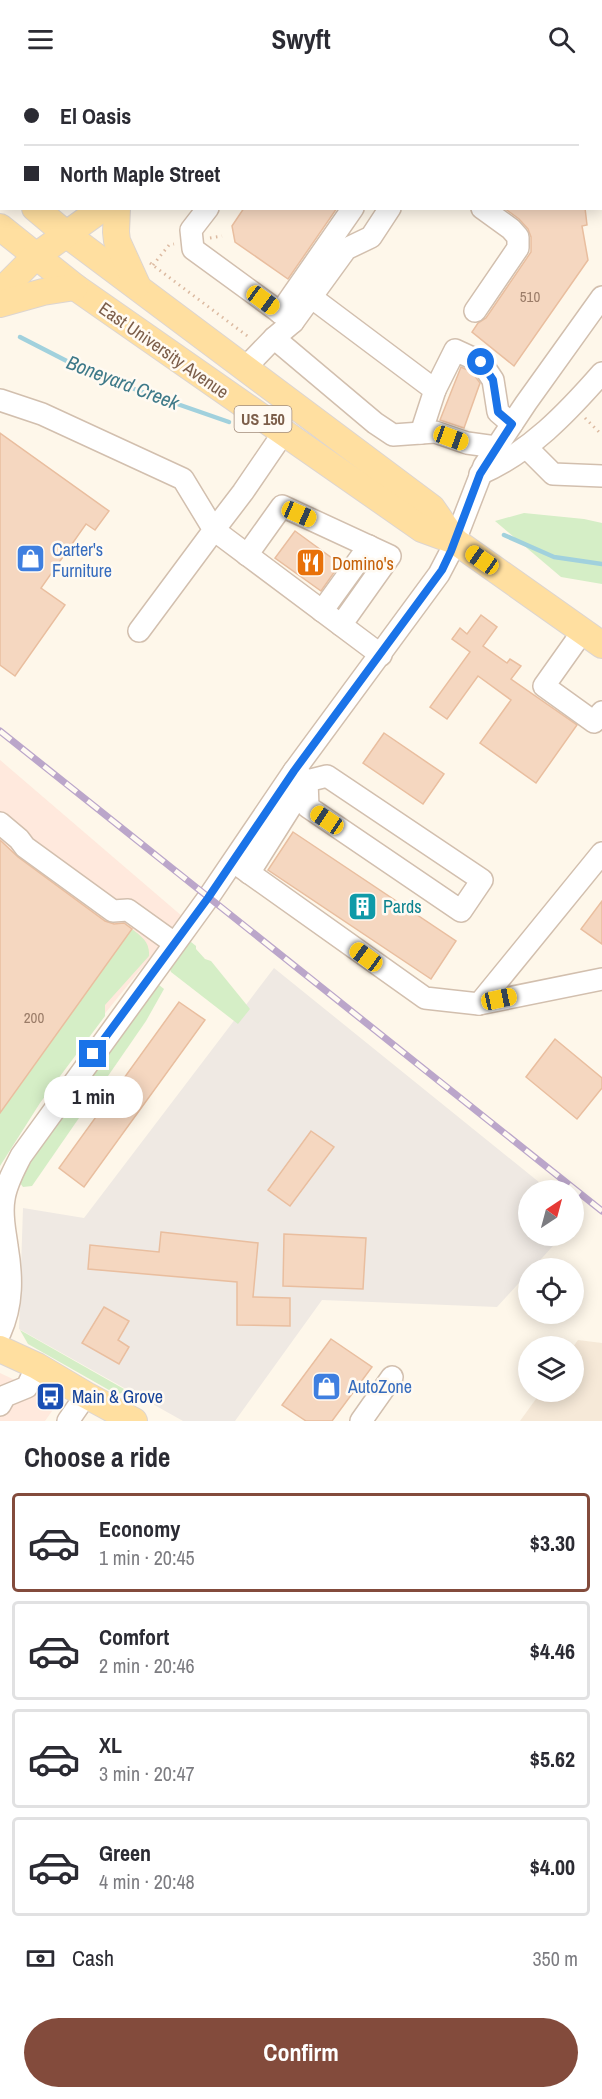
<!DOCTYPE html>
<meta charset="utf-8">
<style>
:root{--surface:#fff;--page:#f2f2f3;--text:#2b2b33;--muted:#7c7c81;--line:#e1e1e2;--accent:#834b3c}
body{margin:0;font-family:"Archivo Narrow",sans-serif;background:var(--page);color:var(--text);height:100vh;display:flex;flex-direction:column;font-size:22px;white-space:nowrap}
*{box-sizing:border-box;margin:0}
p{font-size:20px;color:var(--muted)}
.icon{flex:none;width:33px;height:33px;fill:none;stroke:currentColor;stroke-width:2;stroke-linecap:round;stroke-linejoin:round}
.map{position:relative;height:1343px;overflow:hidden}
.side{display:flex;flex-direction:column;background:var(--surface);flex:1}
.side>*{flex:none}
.top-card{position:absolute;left:0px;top:0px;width:603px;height:132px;box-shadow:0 3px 15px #0003;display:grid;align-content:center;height:132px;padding:0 24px;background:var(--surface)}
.needle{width:39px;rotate:36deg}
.controls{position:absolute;left:518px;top:1102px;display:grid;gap:12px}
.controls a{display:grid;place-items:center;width:66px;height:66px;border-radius:50%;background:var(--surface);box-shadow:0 3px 15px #0003;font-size:30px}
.end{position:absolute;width:27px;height:27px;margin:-14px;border:8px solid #1a73e8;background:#fff;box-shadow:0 0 0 3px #fff}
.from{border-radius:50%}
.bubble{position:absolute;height:42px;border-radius:21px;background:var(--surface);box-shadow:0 3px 15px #0003;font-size:20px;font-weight:700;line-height:42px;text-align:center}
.car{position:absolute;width:18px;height:36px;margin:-18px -9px;border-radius:8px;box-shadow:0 0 4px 2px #0007;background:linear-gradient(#f5c518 24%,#345 0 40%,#f5c518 0 76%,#345 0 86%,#f5c518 0)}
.top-card b{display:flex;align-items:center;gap:21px;height:57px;font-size:22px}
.top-card b+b{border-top:2px solid var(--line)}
.top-card i{width:15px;height:15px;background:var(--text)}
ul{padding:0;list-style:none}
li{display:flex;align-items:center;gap:18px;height:99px;margin:0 12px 9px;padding:0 12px;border:3px solid var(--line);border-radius:6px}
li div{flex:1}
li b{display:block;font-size:22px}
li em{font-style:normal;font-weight:700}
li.active{border-color:var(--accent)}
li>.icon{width:54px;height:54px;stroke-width:1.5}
h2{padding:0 24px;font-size:27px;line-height:72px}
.pay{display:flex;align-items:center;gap:15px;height:66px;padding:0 24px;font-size:22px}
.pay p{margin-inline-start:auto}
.button{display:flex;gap:12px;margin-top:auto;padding:12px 24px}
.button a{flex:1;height:69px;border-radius:36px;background:var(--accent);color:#fff;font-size:24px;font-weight:700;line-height:69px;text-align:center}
header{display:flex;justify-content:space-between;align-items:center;height:78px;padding:0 24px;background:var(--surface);font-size:27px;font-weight:700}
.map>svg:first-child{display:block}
.residential{fill:#f6e9d8}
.commercial{fill:#ffe9dd}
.industrial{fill:#efe9e3}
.green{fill:#d5eec6}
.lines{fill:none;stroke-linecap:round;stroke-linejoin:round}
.stream{stroke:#a1d1dd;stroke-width:4.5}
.building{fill:#f5d7c0;stroke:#e9be9f;stroke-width:1.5}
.minor-casing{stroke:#d2bfae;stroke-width:24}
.major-casing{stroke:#ddd5d0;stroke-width:28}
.path{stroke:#dcbaa1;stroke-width:3;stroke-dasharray:1.5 4.5;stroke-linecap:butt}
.minor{stroke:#fff;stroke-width:21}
.major{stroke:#ffdfa0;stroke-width:26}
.rail-casing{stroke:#bba6ca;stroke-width:7}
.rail{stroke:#fffaf2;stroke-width:4.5;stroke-dasharray:14;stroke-linecap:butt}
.route{stroke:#1a73e8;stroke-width:8}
.labels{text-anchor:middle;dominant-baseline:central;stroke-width:5;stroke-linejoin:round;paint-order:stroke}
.number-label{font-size:15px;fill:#9a7c68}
.shield{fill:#fffaf2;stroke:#a38d7c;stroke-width:1.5}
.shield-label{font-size:16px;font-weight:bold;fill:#7c5e4a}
.street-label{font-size:18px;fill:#7c5e4a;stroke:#fffaf2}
.shop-label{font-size:18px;fill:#366cbe;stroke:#fffaf2;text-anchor:start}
.food-label{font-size:18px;fill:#c56008;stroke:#fffaf2;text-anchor:start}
.culture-label{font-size:18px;fill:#0d838f;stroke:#fffaf2;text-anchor:start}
.transit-label{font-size:18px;fill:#164399;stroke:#fffaf2;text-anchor:start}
.water-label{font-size:20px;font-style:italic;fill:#3f7a89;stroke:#fffaf2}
</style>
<header><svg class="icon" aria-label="menu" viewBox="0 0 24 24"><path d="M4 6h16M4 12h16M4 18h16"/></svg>Swyft<svg class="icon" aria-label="search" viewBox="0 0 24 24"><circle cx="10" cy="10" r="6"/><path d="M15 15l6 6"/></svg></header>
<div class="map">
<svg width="602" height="1343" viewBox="0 0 602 1343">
<rect width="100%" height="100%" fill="#fef7ea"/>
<polygon class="residential" points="578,1262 602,1265 602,1343 520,1343 541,1314 573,1314 573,1269"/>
<g class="commercial">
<polygon points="0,682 183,839 0,1065"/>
<polygon points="0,1295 59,1323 45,1343 0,1343"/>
</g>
<polygon class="industrial" points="274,890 550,1113 528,1113 528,1158 562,1158 532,1191 528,1191 528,1195 497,1229 322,1222 235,1343 183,1343 19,1251 23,1130 84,1140"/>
<g class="green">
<polygon points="524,435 584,441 602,445 602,506 561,499 495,443"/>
<path d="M132 851C142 859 150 864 149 878L105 927V938L40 1025 0 1088V1032L4 1030Z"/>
<polygon points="191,864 196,868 196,871 205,881 211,883 250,931 238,946 171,894 169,889 180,870"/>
<polygon points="159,907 164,911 146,943 32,1108 23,1109 17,1101 154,908"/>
<polygon points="20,1252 124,1311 122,1315 116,1316 28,1266"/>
</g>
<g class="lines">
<g class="stream">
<polyline points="20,259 94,297 229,344"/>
<polyline points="504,457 554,479 602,486"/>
</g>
</g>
<g class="building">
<polygon points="244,130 337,130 288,201 235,164 232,148"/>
<polygon points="504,130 585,130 587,147 582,148 588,182 514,288 472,254 478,245 486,240 531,174 531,159 528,151 519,141"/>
<polygon points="461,289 472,294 480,305 464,350 440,342"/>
<polygon points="0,355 109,433 95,452 86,446 41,510 65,527 15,598 0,587"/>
<polygon points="295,453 340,486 321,513 275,480"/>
<polygon points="481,537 497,549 483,568 507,585 510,581 521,588 511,601 577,647 536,705 480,665 511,622 478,598 447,641 430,629 470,574 452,561 460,550 467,556"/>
<polygon points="384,655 444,696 423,726 363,685"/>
<polygon points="293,754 456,863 431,901 268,792"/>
<polygon points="0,762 18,779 105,843 114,846 124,845 132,851 0,1035"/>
<polygon points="602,823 602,866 581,851"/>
<polygon points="179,924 205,942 84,1109 59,1090"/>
<polygon points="555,961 602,1000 602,1010 577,1041 526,999"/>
<polygon points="311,1053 334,1069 290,1128 268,1112"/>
<polygon points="161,1154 258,1165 253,1219 290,1220 290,1248 237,1247 237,1204 88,1191 90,1167 159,1174"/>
<polygon points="284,1156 366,1160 363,1211 283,1208"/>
<polygon points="104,1229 129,1243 118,1262 129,1269 119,1286 82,1265"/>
<polygon points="331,1261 372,1289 332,1343 306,1343 282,1327"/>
</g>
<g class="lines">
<defs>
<g id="minor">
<polyline points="442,0 444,2"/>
<polyline points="549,0 551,2"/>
<polyline points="20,2 21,0"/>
<polyline points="569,2 570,0"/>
<polyline points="0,24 2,23"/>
<polyline points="602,38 602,39"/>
<polyline points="208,130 191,152 193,171 293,244"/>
<polyline points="311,219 435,312 421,355"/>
<polyline points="475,233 518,170 518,159 511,151 482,130"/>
<polyline points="280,235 353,130"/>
<polyline points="274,260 375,345 393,357 435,354 467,365 496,369"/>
<polyline points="245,290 274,260 293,244 346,171 371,159 390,130"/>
<polyline points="435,312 455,272 481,284 493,302 498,334 512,346"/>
<polyline points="0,322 42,336 183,401 214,452 139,553"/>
<polyline points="284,354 243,414 214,452 381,577"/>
<polyline points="526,369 553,396 602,398"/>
<path d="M480 396C530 374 567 335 602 295"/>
<polyline points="247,477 282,428 390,478 341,547"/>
<polyline points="322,533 369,468"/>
<polyline points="583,553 544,608 594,644 602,634"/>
<polyline points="0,745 19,761 25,769 113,833 128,832 174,865"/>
<polyline points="238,787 425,920 479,926 602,901"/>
<polyline points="249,795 307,703 327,698 482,802 461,833 308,729 307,703 294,693"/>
<polyline points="479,926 602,775"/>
<path d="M0 1255C13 1226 12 1198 7 1168 5 1152 1 1137 4 1121 6 1106 14 1092 21 1078L208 820 294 693 439 496 451 473 484 388 526 325 602 219"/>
<polyline points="0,1327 5,1318 27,1309 37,1288"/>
<polyline points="68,1343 86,1317"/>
<polyline points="361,1343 392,1299"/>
</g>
<g id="major">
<polyline points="248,2 251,0"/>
<polyline points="308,2 311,0"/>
<polyline points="0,105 2,106"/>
<polyline points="35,130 66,156 432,430 455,463"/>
<polyline points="117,130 116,154 117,163 137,207"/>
<polyline points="0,149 75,209 422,451 455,463 602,567"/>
<polyline points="0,214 36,178 103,130"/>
<polyline points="0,226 43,214 75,209"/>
<polyline points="0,1271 37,1288 86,1317 134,1343"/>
</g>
</defs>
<use href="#minor" class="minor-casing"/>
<use href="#major" class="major-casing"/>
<g class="path">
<polyline points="161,2 162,0"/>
<polyline points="0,69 2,70"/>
<polyline points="210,160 222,158"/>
<polyline points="150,185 250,260"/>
<polyline points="153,187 169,167 174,166"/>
<polyline points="585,340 602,357"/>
</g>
<use href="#minor" class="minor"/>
<use href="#major" class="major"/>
<defs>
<polyline id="rail" points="0,653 602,1133"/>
</defs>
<use href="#rail" class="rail-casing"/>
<use href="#rail" class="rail"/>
</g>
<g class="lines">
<polyline class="route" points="93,976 208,820 294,693 442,492 451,473 480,396 512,346 498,334 493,302 481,284"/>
</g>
<defs>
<symbol id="shop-square" viewBox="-11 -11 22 22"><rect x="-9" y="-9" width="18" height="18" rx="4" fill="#3f7fe0" stroke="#fffaf2"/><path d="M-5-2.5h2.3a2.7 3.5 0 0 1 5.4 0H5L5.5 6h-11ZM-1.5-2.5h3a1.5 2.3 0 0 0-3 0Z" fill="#fff"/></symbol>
<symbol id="restaurant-square" viewBox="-11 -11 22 22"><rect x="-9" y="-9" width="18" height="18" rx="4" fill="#e8710a" stroke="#fffaf2"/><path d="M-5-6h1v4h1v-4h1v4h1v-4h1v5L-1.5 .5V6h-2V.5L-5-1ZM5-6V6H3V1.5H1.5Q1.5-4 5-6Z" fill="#fff"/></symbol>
<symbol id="building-square" viewBox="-11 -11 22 22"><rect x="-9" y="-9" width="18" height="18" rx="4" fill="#0f9aa8" stroke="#fffaf2"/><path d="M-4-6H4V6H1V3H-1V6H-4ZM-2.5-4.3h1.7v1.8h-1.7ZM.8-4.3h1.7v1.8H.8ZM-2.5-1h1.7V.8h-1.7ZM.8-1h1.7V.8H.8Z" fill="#fff"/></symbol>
<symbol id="bus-square" viewBox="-11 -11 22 22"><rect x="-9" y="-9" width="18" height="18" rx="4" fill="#1a4fb4" stroke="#fffaf2"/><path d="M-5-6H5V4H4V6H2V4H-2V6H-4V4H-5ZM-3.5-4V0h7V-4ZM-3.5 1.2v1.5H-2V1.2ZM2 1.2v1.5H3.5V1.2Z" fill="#fff"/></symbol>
</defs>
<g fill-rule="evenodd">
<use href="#shop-square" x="14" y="464" width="33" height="33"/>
<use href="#restaurant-square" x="294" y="468" width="33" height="33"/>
<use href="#building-square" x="346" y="812" width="33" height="33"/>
<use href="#shop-square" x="310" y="1292" width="33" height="33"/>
<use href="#bus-square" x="34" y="1302" width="33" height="33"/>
</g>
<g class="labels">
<g class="number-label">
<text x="530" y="218">510</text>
<text x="34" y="939">200</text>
</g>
<rect class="shield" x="234.5" y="328" width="57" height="26" rx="4.5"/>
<g class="shield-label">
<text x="263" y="341">US 150</text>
</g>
<g class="street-label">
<text transform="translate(164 272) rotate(35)">East University Avenue</text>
</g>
<g class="shop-label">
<text x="52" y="471">Carter's<tspan x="52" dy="21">Furniture</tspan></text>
<text x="348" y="1308">AutoZone</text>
</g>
<g class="food-label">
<text x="332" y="485">Domino's</text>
</g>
<g class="culture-label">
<text x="383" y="828">Pards</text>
</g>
<g class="transit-label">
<text x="72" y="1318">Main &amp; Grove</text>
</g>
<g class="water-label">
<text transform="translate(123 304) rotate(21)">Boneyard Creek</text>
</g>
</g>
</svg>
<div class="controls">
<a><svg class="needle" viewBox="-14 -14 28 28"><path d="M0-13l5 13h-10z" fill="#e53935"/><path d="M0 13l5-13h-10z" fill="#7c7c81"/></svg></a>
<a><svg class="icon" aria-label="locate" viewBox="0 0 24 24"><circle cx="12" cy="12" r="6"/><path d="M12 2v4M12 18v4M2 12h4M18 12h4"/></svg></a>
<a><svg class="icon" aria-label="layers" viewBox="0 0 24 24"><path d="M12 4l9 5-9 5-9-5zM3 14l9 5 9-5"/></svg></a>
</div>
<i class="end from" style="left:481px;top:284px"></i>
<i class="end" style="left:93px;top:976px"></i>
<div class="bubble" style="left:44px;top:998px;width:99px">1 min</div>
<i class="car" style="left:263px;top:222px;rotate:126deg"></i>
<i class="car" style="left:451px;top:360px;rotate:110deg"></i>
<i class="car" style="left:299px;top:436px;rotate:114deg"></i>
<i class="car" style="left:482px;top:482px;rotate:305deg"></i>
<i class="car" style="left:327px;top:742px;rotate:304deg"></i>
<i class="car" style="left:366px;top:879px;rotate:306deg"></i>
<i class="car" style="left:499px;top:921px;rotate:78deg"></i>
<div class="top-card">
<b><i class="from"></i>El Oasis</b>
<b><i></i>North Maple Street</b>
</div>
</div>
<section class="side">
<h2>Choose a ride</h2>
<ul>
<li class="active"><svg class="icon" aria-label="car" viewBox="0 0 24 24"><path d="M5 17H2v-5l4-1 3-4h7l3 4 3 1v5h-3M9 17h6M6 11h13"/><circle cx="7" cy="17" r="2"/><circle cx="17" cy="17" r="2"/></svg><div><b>Economy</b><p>1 min · 20:45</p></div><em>$3.30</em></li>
<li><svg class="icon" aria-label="car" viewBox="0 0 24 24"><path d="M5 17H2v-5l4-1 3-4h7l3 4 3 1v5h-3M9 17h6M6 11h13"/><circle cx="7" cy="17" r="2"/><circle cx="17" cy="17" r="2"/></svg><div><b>Comfort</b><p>2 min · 20:46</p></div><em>$4.46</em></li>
<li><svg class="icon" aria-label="car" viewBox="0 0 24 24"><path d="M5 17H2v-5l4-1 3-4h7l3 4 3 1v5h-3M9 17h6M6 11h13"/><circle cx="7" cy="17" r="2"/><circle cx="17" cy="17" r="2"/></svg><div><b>XL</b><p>3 min · 20:47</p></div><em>$5.62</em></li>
<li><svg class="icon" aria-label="car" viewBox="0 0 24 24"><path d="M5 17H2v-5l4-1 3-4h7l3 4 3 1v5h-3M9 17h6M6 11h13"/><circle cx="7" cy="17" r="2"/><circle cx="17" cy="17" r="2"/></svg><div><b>Green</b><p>4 min · 20:48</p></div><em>$4.00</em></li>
</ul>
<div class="pay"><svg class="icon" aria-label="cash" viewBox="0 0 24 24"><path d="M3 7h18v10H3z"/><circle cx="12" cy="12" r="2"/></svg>Cash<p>350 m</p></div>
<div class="button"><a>Confirm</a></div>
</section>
